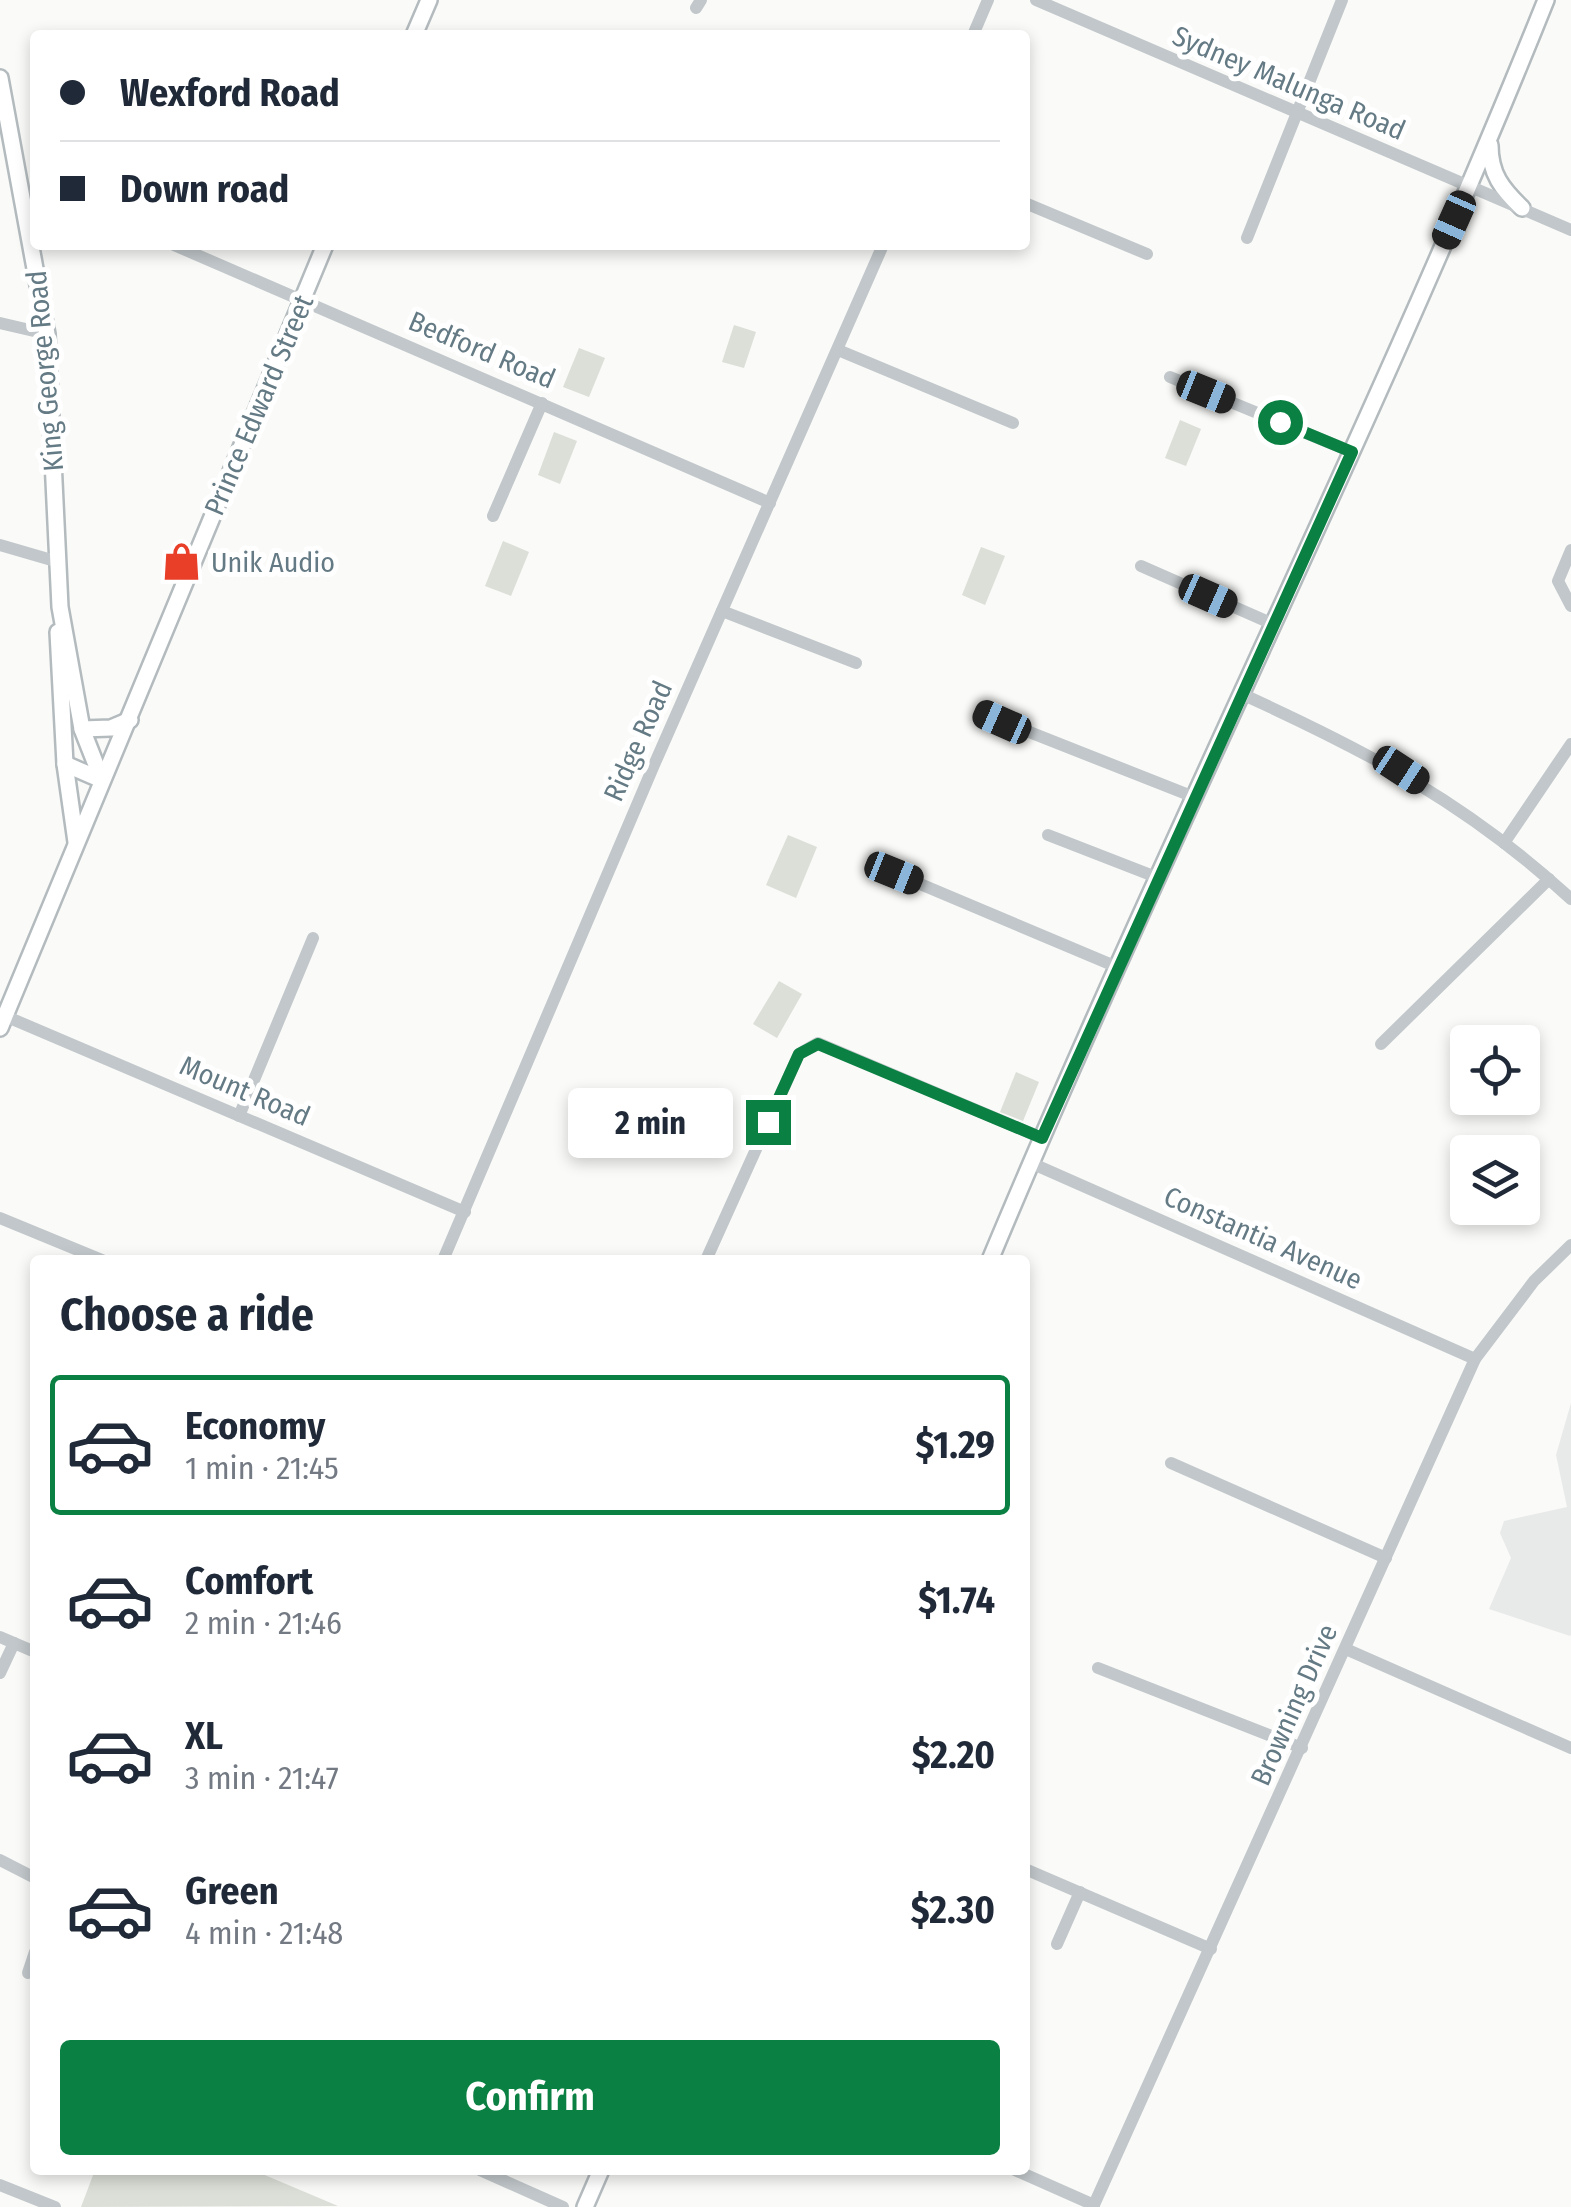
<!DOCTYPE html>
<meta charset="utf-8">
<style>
:root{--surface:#fff;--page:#f6f6f7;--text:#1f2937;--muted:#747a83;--line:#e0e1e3;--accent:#0b8043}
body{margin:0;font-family:"Fira Sans Condensed",sans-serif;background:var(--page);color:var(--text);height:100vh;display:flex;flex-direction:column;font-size:38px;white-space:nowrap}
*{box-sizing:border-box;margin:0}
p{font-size:32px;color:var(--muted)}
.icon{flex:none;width:55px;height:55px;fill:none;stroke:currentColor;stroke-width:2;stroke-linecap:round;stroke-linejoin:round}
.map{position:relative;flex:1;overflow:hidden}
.side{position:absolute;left:30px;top:1255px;width:1000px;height:920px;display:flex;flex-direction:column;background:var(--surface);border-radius:10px;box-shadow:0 5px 15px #0003}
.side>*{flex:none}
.top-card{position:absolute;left:30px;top:30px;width:1000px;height:220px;border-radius:10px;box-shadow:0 5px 15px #0003;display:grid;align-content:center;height:220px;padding:0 30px;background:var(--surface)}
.tools{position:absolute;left:1450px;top:1025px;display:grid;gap:20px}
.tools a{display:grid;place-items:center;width:90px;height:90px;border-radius:10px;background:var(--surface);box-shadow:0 5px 15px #0003;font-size:50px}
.end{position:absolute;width:45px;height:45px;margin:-22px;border:12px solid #0b8043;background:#fff;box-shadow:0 0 0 5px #fff}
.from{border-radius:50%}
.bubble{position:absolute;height:70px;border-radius:10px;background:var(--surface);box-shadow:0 5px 15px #0003;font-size:32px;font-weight:700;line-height:70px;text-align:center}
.car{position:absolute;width:30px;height:60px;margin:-30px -15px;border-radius:12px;box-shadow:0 0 8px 2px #0007;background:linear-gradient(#222 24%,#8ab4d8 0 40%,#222 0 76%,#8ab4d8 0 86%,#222 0)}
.top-card b{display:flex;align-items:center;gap:35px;height:95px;font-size:38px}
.top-card b+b{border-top:2px solid var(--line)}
.top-card i{width:25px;height:25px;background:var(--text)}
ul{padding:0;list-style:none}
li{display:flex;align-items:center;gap:30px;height:140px;margin:0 20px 15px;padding:0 10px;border:5px solid transparent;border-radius:10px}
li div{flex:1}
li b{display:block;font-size:38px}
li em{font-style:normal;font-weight:700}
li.selected{border-color:var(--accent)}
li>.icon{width:90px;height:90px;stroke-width:1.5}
h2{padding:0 30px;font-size:45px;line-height:120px}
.cta{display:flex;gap:20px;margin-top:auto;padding:20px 30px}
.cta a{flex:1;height:115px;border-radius:10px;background:var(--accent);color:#fff;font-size:40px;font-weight:700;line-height:115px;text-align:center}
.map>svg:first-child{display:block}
.built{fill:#e8eae9}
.green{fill:#dbdfd7}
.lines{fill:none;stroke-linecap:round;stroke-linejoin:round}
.major-casing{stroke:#b4bbbe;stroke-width:20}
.minor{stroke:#c1c7ca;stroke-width:12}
.major{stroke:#fff;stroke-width:15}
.route{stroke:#0b8043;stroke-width:12}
.labels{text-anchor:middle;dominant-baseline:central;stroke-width:10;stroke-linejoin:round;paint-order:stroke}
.street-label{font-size:28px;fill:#647a84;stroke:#fff}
.poi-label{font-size:28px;fill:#647a84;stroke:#fff;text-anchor:start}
</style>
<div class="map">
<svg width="1571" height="2207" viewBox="0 0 1571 2207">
<rect width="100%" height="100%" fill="#fafaf8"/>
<polygon class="built" points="1571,1403 1571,1635 1570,1636 1489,1609 1511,1558 1500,1533 1504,1521 1567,1507 1556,1455"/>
<g class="green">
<polygon points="734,325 756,332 744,368 722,362"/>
<polygon points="579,348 605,358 589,397 563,387"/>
<polygon points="1180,420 1201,429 1186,466 1165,458"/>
<polygon points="554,432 577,441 560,484 538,475"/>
<polygon points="503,541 529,552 511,596 485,586"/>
<polygon points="981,547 1005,556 985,605 962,595"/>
<polygon points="788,835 817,847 796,898 766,885"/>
<polygon points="779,981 802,994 777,1038 753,1024"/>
<polygon points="1016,1072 1039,1082 1023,1121 1000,1112"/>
<polygon points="95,2170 253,2170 338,2206 81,2207"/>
</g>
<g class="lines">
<defs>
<g id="major">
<polyline points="414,35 429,0"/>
<polyline points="0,78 47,334 60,607 82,729 102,780"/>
<path d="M1490 145C1490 174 1502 189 1522 208"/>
<polyline points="58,632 65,764 76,842"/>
<polyline points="82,729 111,728 130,720"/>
<polyline points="65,764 102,780"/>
<polyline points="0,1028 325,245"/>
<path d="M990 1260C1167 836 1375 426 1546 0"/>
<polyline points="585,2207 601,2170"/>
</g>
</defs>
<use href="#major" class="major-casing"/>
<g class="minor">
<polyline points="1036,0 1571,230"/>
<polyline points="696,8 701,0"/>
<polyline points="973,35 988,0"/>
<polyline points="1025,203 1147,254"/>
<polyline points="1247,238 1342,0"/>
<polyline points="174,245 770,503"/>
<polyline points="0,323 47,334"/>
<polyline points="838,350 1013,423"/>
<polyline points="1170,377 1352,452"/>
<polyline points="493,516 542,403"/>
<polyline points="0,545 55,561"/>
<polyline points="1571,550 1558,581 1571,606"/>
<polyline points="1141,566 1275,625"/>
<polyline points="722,611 856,663"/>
<path d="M1244 695C1369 752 1468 804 1571 899"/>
<polyline points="981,713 1194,797"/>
<polyline points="1048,835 1156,877"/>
<polyline points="1504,843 1571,744"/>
<polyline points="894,873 1117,967"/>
<polyline points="5,1016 465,1212"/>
<polyline points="1381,1044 1549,879"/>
<polyline points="239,1116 313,938"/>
<polyline points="1031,1163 1475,1359"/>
<polyline points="0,1218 102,1260"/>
<polyline points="443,1260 654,765 883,245"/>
<polyline points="706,1260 799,1054 818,1043 1042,1138"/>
<polyline points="1171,1463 1386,1558"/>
<polyline points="0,1637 35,1652"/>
<polyline points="1348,1650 1571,1748"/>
<polyline points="1098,1668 1302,1748"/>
<polyline points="0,1673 14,1643"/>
<polyline points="0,1860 35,1878"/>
<polyline points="1025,1869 1211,1949"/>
<polyline points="1057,1944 1080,1892"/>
<polyline points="28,1973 35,1952"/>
<polyline points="480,2170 563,2207"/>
<polyline points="1015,2170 1094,2205"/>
<polyline points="0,2185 55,2207"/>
<polyline points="1093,2207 1475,1359 1534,1281 1571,1245"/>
</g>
<use href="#major" class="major"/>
</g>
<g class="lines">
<polyline class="route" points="768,1122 799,1054 818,1044 1042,1138 1352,452 1280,422"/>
</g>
<defs>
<symbol id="shop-bare" viewBox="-9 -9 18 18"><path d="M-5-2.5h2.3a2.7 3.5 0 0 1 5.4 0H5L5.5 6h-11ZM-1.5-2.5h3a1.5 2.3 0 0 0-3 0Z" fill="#e93f28" stroke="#fff" stroke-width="2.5" paint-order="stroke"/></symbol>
</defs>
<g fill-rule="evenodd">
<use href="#shop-bare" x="154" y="534" width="55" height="55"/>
</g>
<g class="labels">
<g class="street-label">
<text transform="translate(1289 83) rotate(23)">Sydney Malunga Road</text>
<text transform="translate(482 350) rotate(23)">Bedford Road</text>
<text transform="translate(45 371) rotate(-95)">King George Road</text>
<text transform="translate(259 405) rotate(-67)">Prince Edward Street</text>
<text transform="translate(638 741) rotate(-66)">Ridge Road</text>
<text transform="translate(245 1091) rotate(23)">Mount Road</text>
<text transform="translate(1263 1238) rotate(24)">Constantia Avenue</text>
<text transform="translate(1294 1705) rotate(-66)">Browning Drive</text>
</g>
<g class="poi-label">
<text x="211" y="562">Unik Audio</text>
</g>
</g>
</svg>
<div class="tools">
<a><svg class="icon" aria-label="locate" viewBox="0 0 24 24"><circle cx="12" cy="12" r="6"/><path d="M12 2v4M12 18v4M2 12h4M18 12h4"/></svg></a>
<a><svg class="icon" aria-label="layers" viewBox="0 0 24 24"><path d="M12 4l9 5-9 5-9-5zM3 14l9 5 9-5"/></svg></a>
</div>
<i class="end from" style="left:1280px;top:422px"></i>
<i class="end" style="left:768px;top:1122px"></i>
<div class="bubble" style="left:568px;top:1088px;width:165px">2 min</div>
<i class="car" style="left:1454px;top:220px;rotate:204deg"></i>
<i class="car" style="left:1206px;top:392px;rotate:112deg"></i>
<i class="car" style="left:1208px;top:596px;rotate:114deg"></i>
<i class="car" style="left:1002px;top:722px;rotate:294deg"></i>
<i class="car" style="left:1401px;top:770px;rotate:123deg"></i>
<i class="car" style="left:894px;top:873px;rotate:112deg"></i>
<div class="top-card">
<b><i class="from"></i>Wexford Road</b>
<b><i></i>Down road</b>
</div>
<section class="side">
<h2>Choose a ride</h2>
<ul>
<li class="selected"><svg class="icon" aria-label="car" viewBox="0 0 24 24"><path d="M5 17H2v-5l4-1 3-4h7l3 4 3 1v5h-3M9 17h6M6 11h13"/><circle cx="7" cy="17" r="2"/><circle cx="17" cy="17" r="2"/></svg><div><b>Economy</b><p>1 min · 21:45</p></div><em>$1.29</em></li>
<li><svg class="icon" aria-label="car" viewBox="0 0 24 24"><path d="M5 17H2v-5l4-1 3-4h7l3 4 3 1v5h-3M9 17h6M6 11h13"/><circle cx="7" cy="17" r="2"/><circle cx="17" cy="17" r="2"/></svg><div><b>Comfort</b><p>2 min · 21:46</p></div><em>$1.74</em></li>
<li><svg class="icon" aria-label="car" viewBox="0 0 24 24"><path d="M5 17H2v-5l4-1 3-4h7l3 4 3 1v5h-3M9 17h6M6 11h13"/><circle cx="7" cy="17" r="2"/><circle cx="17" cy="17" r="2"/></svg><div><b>XL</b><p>3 min · 21:47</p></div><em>$2.20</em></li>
<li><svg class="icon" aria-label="car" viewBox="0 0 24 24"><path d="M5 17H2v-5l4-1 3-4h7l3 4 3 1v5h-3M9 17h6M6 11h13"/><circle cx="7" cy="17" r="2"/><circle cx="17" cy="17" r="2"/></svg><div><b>Green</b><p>4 min · 21:48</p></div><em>$2.30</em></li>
</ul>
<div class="cta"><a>Confirm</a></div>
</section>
</div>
